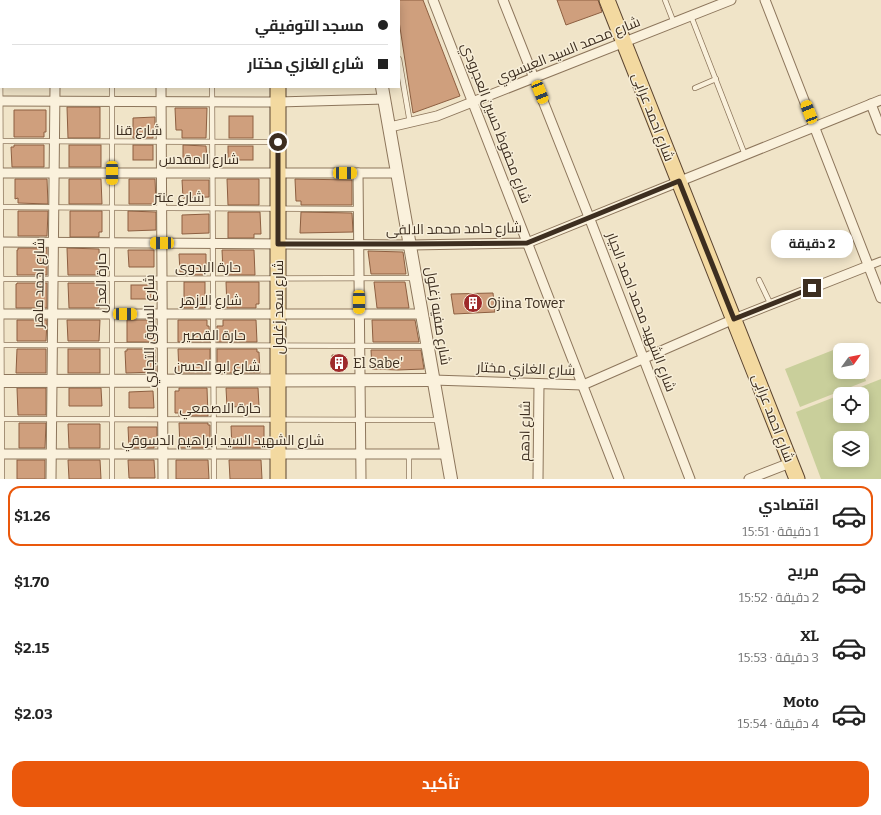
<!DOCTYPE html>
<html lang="ar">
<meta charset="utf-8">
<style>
:root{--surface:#fff;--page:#f2f2f2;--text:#222;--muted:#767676;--line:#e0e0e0;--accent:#ea580c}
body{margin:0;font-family:Bitter,Cairo,serif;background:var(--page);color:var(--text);direction:rtl;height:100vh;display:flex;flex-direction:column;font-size:15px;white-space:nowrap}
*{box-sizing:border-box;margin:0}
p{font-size:13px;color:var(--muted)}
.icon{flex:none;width:22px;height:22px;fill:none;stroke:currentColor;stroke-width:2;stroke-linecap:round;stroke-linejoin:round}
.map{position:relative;height:479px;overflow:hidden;direction:ltr}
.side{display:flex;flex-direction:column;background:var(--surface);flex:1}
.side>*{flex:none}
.hud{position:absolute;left:0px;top:0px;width:400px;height:88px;box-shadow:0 2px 10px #0003;direction:rtl;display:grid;align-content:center;height:88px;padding:0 12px;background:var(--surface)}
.needle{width:26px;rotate:57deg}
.controls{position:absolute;left:833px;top:343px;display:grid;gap:8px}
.controls a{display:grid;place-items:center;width:36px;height:36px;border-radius:8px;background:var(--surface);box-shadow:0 2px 10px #0003;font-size:20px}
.end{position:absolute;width:18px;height:18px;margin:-9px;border:5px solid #3d2e20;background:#fff;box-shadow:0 0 0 2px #fff}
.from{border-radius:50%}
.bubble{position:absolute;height:28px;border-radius:12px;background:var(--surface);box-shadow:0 2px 10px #0003;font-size:13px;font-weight:700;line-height:28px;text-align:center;direction:rtl}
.car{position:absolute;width:12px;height:24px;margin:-12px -6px;border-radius:5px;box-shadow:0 0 3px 1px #0007;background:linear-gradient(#f5c518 24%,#345 0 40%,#f5c518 0 76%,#345 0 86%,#f5c518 0)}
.hud b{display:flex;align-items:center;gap:14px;height:38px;font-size:15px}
.hud b+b{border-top:1px solid var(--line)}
.hud i{width:10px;height:10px;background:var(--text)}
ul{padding:7px 0 0;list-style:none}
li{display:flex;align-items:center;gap:12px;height:60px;margin:0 8px 6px;padding:0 4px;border:2px solid transparent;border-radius:12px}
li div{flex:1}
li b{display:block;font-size:15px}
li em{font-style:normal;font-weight:700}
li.on{border-color:var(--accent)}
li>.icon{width:36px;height:36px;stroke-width:1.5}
.cta{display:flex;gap:8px;margin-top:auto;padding:8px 12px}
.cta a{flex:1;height:46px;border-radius:12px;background:var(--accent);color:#fff;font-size:16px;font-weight:700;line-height:46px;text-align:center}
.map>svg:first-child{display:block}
.green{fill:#c9cf9b;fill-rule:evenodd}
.building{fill:#cf9f7d;stroke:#8d5f41}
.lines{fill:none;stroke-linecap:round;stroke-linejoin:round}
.service-casing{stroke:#8d765c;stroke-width:6}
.pedestrian-casing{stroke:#8d765c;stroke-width:9}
.minor-casing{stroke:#8d765c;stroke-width:11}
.tertiary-casing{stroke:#8d765c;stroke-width:14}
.primary-casing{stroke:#5b4430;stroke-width:17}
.service{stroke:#faf1dc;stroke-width:4.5}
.pedestrian{stroke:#faf1dc;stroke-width:7}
.minor{stroke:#faf1dc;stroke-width:9}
.tertiary{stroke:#faf1dc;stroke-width:12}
.primary{stroke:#f3d9a0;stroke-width:15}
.route{stroke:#3d2e20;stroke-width:5}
.labels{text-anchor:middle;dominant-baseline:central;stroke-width:3;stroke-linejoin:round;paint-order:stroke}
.street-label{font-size:14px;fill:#3d2e20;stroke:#f7eed8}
.poi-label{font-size:14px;fill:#3d2e20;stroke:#f7eed8;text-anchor:start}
</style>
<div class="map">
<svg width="881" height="479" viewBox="0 0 881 479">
<rect width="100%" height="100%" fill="#f0e4c8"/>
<g class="green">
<polygon points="851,343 854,350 840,350 840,372 862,372 862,370 866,381 800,407 785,369"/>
<path d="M881 379V479H821L796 412 840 395V416H862V394H843ZM840 438H862V460H840Z"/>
</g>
<g class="building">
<polygon points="399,0 423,0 460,96 413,113 399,21"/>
<polygon points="557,0 598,0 602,12 566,25"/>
<polygon points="67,107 100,107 100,138 68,138"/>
<polygon points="175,108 207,108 206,138 182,138 182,130 176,130"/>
<polygon points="14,110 46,110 46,132 44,132 44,137 14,137"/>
<rect x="229" y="116" width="24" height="22"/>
<polygon points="155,117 155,133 153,133 153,138 133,138 133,118"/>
<polygon points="14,145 44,145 44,167 12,167 11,147 14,147"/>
<rect x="69" y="145" width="32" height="22"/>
<rect x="133" y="145" width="20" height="15"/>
<polygon points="183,145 206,146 207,160 183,160"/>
<rect x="228" y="146" width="25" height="14"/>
<polygon points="15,179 47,179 48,204 18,203 18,198 15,199"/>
<polygon points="69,179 101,179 102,204 69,204"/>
<polygon points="129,179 155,179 156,204 129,204"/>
<polygon points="227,179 259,179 259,205 228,205"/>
<polygon points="295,179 352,180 352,205 301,205 301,201 296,201"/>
<polygon points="182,180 209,180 209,197 183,198"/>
<polygon points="18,211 48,211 47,236 18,236"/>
<polygon points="70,211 102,211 102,232 99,232 99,237 70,237"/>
<polygon points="128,211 156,212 156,230 128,231"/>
<polygon points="228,212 260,212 261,234 254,234 254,238 228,238"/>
<polygon points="301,212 352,213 353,232 300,233"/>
<polygon points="209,214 209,233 182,234 182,215"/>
<polygon points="18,248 47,248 47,275 17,275 17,250 18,250"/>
<polygon points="67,248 99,249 100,275 68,275"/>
<polygon points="128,250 154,250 154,267 129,267"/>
<polygon points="222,250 254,250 255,275 226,275 226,270 223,270"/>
<polygon points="368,251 403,252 406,274 371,274"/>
<polygon points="179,254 206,254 206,272 204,272 205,275 183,275 183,272 180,272"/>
<rect x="184" y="282" width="21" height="26"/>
<polygon points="226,282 259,282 259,304 256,304 256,308 227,308"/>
<polygon points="374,282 405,282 409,308 377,308"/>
<polygon points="17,283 47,283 47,308 16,308 16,284 17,284"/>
<polygon points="68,283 100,283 101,303 99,303 99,308 69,308"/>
<rect x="131" y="285" width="20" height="14"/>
<polygon points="493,293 495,312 454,314 451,294"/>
<polygon points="17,320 47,320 46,341 17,341"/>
<polygon points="67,320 100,320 99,341 68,341"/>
<rect x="127" y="320" width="28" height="22"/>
<polygon points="178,320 207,320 207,326 209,326 210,342 178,342"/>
<polygon points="223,320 256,320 257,342 217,342 217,326 223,326"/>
<polygon points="372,320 415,320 419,342 373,342"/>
<polygon points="17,349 46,349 46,373 16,373"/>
<rect x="68" y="349" width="32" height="24"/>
<polygon points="127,349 155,349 156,372 126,373 125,351 127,351"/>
<polygon points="178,349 210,349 210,373 179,373"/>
<polygon points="217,349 257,349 257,352 259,352 260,373 217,373"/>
<polygon points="371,350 421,350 424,369 398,370 372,369"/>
<polygon points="332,355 344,356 344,370 333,370"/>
<polygon points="17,388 46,388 46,415 18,415"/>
<polygon points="69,388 101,388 102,406 69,406"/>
<polygon points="179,388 207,388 208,416 179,416 179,413 175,413 175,391 179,391"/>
<polygon points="226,388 258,388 259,406 227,407"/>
<polygon points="153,391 154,408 129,408 129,392"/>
<polygon points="19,423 46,423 45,448 19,448"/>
<polygon points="179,423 208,423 208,425 210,425 210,446 208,446 208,448 180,448"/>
<polygon points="68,424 100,424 100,448 69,448"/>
<polygon points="231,426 264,426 264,448 232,448"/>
<polygon points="128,427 157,427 157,446 154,446 154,448 129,448"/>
<rect x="17" y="460" width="28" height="19"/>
<polygon points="68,460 100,460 101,479 69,479"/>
<polygon points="128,460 154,460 155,478 129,478"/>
<polygon points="176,460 208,460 209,479 176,479"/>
<polygon points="229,460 261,460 262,479 230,479"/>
</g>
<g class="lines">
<defs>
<g id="service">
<polyline points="216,0 216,1"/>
<polyline points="388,0 388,1"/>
<polyline points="665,0 674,23"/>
<polyline points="0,1 1,1"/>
<polyline points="113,1 113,0"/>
<polyline points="161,1 193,1"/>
<polyline points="691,16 745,155"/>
<polyline points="0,31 2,479"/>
<polyline points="399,59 410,123"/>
<polyline points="112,87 112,479"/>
<polyline points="212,87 214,479"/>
<polyline points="695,88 716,79"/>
<polyline points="0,141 276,142"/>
<polyline points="0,207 358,209"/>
<polyline points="0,279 414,278"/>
<polyline points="759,280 771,305"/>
<polyline points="0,345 426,346"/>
<polyline points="0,419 440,420"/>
<polyline points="409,479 409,454"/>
</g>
<polyline id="pedestrian" points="868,266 881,261"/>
<g id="minor">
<polyline points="58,0 58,1"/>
<polyline points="161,0 161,1"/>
<polyline points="433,0 619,479"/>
<polyline points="503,0 589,217 690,479"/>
<polyline points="765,0 881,298"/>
<polyline points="0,31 1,31"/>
<polyline points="161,87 163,479"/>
<polyline points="0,101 278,102 385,99"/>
<polyline points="871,104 881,130"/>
<polyline points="390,127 437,116 731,0"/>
<polyline points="0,173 398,173"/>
<polyline points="358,173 361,479"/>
<polyline points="0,242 411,245 527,243 881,100"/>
<polyline points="0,314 422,314"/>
<polyline points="433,380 583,385 734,319 868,266"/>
<polyline points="0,454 447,454"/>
<polyline points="51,479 55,87"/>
<polyline points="538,479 539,384"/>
<polyline points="749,479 790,463"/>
</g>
<g id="tertiary">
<polyline points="367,0 367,1"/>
<polyline points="382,87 451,479"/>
<polyline points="0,381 433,380"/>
</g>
<g id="primary">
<polyline points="278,0 278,1"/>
<polyline points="607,0 797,479"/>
<polyline points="278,479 278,87"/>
</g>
</defs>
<use href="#service" class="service-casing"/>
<use href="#pedestrian" class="pedestrian-casing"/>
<use href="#minor" class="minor-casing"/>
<use href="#tertiary" class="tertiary-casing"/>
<use href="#primary" class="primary-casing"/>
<use href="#service" class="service"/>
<use href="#pedestrian" class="pedestrian"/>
<use href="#minor" class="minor"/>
<use href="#tertiary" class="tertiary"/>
<use href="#primary" class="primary"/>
</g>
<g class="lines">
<polyline class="route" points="278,142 278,244 411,244 527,243 679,181 734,319 812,288"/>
</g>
<defs>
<symbol id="building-disc" viewBox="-11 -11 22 22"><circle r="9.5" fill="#9e2a2b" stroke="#f7eed8"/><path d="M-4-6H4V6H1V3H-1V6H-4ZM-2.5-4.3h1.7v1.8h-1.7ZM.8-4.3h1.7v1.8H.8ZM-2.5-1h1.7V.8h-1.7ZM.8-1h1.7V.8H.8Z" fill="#fff"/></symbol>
</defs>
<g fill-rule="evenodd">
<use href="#building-disc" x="462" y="292" width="22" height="22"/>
<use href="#building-disc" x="328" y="352" width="22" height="22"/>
</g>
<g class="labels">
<g class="street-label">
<text transform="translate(568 50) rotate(-22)">شارع محمد السيد العيسوي</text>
<text transform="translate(653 117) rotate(69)">شارع احمد عرابى</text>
<text transform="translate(496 123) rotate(69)">شارع محفوظ حسين العجرودي</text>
<text x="139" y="130">شارع قنا</text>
<text x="199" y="159">شارع المقدس</text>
<text x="179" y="197">شارع عنتر</text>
<text transform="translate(454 229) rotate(-1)">شارع حامد محمد الالفى</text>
<text x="208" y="267">حارة البدوى</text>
<text transform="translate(39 283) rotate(-89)">شارع احمد ماهر</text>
<text transform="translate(101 283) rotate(-90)">حارة العدل</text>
<text x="211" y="300">شارع الازهر</text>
<text transform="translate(278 307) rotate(-90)">شارع سعد زغلول</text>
<text transform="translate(641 312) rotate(69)">شارع الشهيد محمد احمد الجيار</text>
<text transform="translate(438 316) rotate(81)">شارع صفيه زغلول</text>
<text transform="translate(149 331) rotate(-90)">شارع السوق التجاري</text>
<text x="214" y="335">حارة القصير</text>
<text x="217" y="366">شارع ابو الحسن</text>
<text transform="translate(526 369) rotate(2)">شارع الغازي مختار</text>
<text x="220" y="408">حارة الاصمعي</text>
<text transform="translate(773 418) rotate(69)">شارع احمد عرابى</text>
<text transform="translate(525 431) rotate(-89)">شارع ادهم</text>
<text x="223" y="440">شارع الشهيد السيد ابراهيم الدسوقي</text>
</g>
<g class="poi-label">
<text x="487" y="303">Ojina Tower</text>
<text x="353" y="363">El Sabe'</text>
</g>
</g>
</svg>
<div class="controls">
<a><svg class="needle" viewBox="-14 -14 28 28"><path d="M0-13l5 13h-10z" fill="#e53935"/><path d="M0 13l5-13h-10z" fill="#767676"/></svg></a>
<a><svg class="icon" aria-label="locate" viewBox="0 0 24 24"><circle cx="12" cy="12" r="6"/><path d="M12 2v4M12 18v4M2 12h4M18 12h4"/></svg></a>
<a><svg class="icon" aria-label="layers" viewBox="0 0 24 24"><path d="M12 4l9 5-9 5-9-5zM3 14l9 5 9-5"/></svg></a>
</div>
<i class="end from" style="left:278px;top:142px"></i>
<i class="end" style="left:812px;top:288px"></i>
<div class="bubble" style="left:771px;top:230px;width:82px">2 دقيقة</div>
<i class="car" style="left:540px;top:92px;rotate:158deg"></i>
<i class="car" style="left:809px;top:112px;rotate:339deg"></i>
<i class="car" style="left:112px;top:173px;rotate:180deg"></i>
<i class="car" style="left:345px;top:173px;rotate:90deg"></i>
<i class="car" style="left:162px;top:243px;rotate:270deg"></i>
<i class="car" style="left:359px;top:302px;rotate:180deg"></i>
<i class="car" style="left:125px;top:314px;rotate:90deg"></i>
<div class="hud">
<b><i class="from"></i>مسجد التوفيقي</b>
<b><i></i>شارع الغازي مختار</b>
</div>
</div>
<section class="side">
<ul>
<li class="on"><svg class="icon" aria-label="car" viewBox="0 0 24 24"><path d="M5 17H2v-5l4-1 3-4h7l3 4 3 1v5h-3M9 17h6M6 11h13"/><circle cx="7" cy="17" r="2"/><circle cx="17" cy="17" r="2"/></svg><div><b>اقتصادي</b><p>1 دقيقة · 15:51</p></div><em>$1.26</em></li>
<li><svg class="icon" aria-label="car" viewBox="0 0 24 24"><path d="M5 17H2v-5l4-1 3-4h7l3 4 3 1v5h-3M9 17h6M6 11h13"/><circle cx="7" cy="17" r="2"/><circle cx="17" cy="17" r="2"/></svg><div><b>مريح</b><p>2 دقيقة · 15:52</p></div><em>$1.70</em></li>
<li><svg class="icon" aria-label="car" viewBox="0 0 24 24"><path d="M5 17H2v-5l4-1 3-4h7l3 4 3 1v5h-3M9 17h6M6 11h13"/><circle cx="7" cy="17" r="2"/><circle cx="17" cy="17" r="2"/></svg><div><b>XL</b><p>3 دقيقة · 15:53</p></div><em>$2.15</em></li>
<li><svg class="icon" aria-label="car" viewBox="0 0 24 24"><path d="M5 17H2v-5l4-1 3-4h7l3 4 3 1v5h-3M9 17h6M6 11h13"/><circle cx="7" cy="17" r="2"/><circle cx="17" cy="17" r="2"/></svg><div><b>Moto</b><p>4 دقيقة · 15:54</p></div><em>$2.03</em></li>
</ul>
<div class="cta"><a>تأكيد</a></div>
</section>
